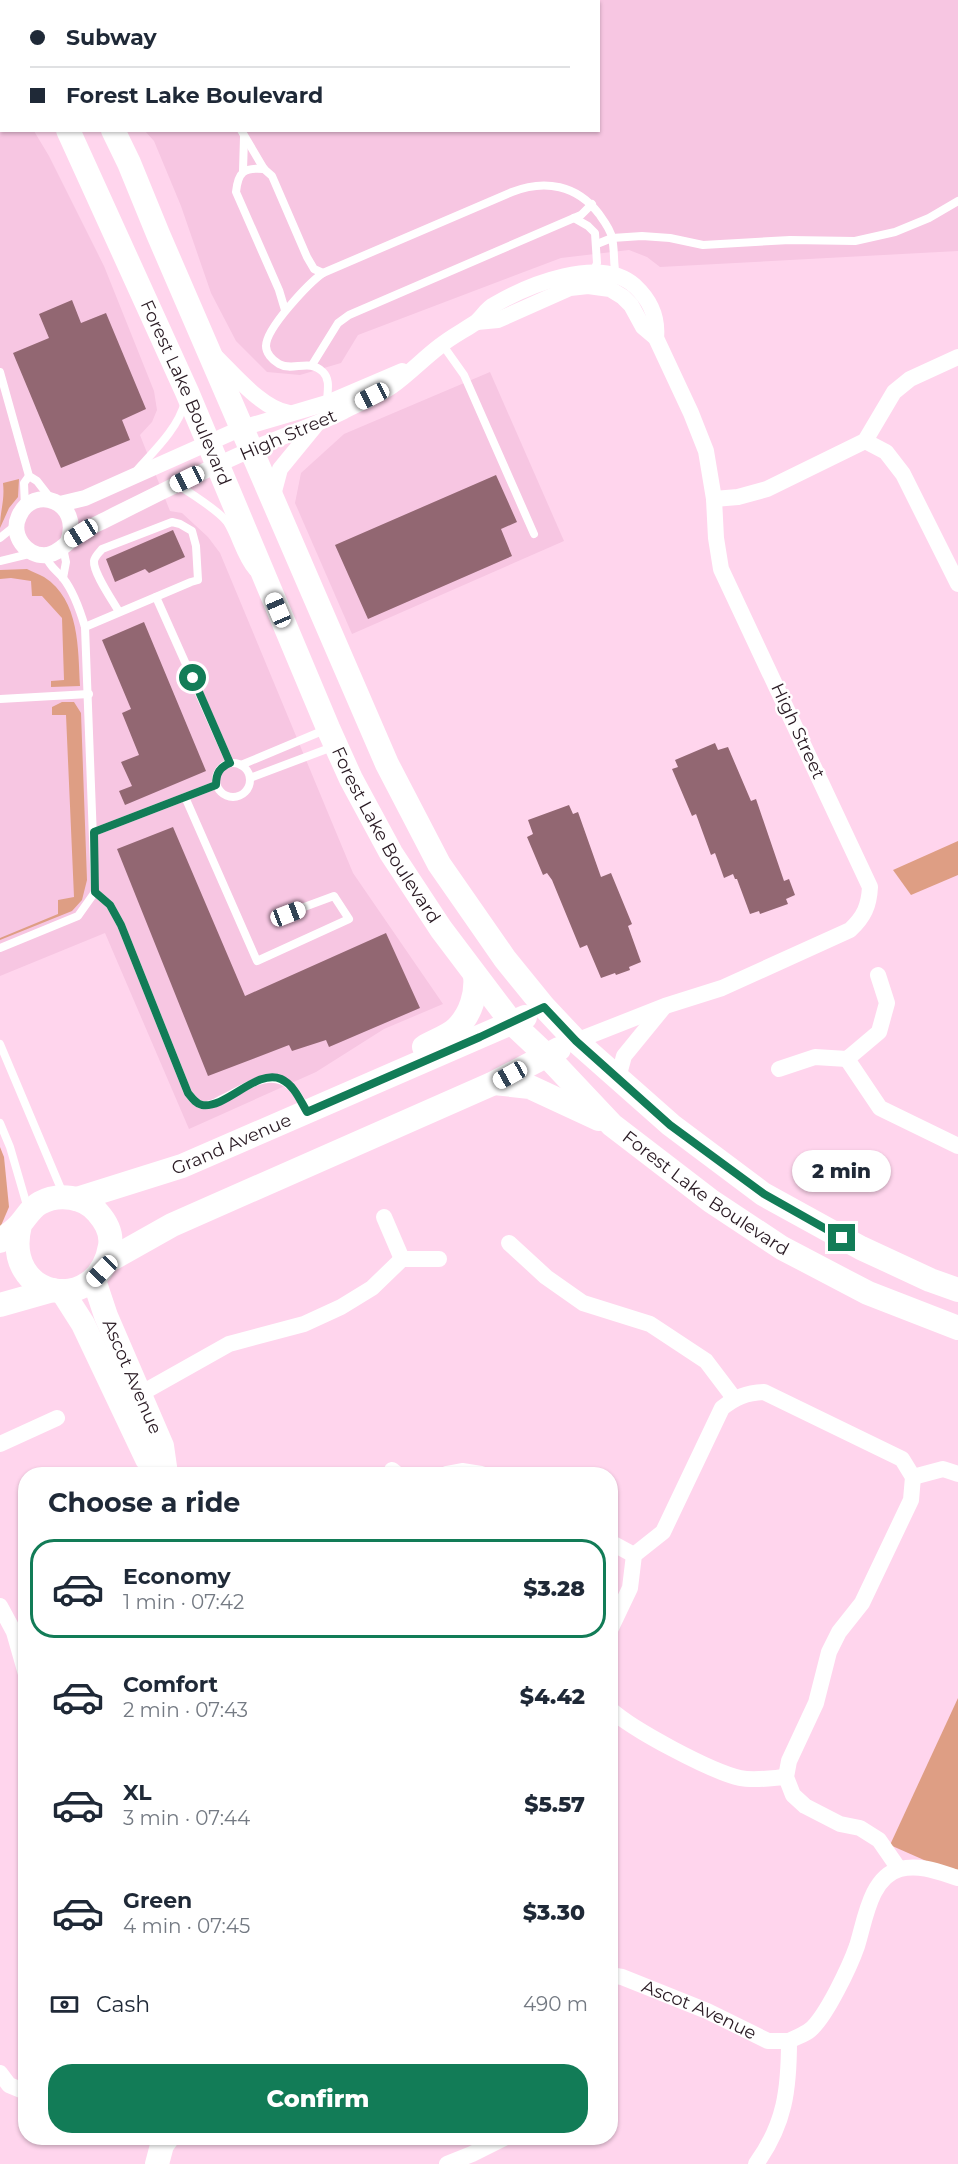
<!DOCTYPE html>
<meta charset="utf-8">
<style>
:root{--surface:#fff;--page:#f6f6f7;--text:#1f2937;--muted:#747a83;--line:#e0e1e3;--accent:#127c57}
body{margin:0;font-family:Montserrat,sans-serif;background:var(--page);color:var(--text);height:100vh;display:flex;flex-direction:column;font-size:22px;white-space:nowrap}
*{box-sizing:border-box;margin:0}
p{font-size:20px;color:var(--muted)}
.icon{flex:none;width:33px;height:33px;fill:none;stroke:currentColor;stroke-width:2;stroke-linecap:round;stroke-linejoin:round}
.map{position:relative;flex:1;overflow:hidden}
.sheet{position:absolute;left:18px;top:1467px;width:600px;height:678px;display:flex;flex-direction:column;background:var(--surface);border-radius:24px;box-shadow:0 2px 4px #0004}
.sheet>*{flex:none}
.top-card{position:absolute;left:0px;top:0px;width:600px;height:132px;box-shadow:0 2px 4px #0004;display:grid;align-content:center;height:132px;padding:0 30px;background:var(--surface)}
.end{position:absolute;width:27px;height:27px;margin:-14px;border:8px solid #127c57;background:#fff;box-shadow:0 0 0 3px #fff}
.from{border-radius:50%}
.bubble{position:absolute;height:42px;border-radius:21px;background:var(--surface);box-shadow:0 2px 4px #0004;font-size:20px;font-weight:800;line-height:42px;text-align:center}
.car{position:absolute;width:18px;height:36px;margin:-18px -9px;border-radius:8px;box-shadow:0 0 4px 2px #0007;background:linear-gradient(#fff 24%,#345 0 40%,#fff 0 76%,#345 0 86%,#fff 0)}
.top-card b{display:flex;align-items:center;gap:21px;height:57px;font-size:22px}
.top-card b+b{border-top:2px solid var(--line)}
.top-card i{width:15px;height:15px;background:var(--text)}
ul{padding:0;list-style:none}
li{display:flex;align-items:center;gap:18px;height:99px;margin:0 12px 9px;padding:0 18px;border:3px solid transparent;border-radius:24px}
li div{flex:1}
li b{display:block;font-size:22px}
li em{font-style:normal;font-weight:800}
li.current{border-color:var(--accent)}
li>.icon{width:54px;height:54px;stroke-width:1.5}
h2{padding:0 30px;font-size:27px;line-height:72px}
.pay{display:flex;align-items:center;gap:15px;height:66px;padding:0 30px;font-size:22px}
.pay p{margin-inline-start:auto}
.cta{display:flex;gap:12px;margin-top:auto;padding:12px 30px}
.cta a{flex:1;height:69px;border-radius:24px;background:var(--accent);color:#fff;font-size:24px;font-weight:800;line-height:69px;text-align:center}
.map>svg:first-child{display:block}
.built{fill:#f7c6e2}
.green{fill:#de9e84}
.building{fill:#926772}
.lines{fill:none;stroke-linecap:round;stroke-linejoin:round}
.lane{stroke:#fff;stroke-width:8}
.street{stroke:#fff;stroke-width:16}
.secondary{stroke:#fff;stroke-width:24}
.route{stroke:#127c57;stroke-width:8}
.labels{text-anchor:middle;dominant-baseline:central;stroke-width:5;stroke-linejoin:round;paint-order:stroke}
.street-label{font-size:18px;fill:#291a23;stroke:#fff}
</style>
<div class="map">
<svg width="958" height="2164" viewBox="0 0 958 2164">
<rect width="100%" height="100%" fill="#ffd5ed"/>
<g class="built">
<polygon points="69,0 958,0 958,251 660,267 647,257 629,250 561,258 358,335 341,363 300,375 267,372 236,341 211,293 181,206 154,141 145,131 598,130 598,2"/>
<polygon points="0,75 2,130 34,131 49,156 104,266 154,391 157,410 152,422 140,435 170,511 182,513 208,537 220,553 353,873 443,1004 384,1029 316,1072 189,1129 105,933 0,976"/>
<polygon points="490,372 564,541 352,634 295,503 301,473 344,434"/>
</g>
<g class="green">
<path d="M19 479 18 497 9 508 0 528C0 510 5 501 3 483Z"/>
<path d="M27 569C32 572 39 574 44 577 80 600 78 649 80 686L51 687V681L64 680 62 618 42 596H32L31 581 11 578 0 579V570Z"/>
<polygon points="62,702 74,702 81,713 87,880 82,900 72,911 0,940 0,938 58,914 58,900 74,897 66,715 52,715 52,707"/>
<polygon points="958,841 958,875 911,895 893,870"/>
<polygon points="0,1147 4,1157 9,1207 0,1228"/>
<polygon points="958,1698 958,1875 890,1845"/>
</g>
<g class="building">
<polygon points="72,300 81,323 106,313 146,409 122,420 130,440 61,468 13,353 49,338 39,314"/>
<polygon points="496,475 517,522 501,529 512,556 368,619 335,545"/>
<polygon points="173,530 185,557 149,573 145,569 115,582 106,559"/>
<polygon points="144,622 206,771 125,805 119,791 132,786 121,762 139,755 122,713 131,709 102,640"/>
<polygon points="715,743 718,750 728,747 751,801 756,799 784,881 789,879 795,895 786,899 788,904 760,914 759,911 750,914 737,879 735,879 733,874 724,878 715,853 711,855 696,814 692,816 672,769 678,767 675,760"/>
<polygon points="569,805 573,814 578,812 601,877 611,873 632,924 628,926 641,962 629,967 630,970 616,975 615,973 601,978 587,945 580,948 552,880 547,873 543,875 527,837 533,834 528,820"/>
<polygon points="173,827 245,996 386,933 420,1008 329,1047 326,1040 292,1051 289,1045 208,1076 117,849"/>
</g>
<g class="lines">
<g class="lane">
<polyline points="192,0 192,2"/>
<polyline points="241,130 264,169 272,176 307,257 314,269 323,273"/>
<path d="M264 169C244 167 238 172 236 192L279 290 285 310"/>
<polyline points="243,171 244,137"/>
<polyline points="574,218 588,226 595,233 597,263 593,273"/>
<polyline points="597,244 612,238 642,236 670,238 703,245 790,240 855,241 895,232 929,218 958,201"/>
<polyline points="442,344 464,375 534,534"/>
<polyline points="312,365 338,323 349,315 581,215 592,204"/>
<polyline points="0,372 29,476 37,481 51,499"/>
<path d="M327 403C327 392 331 380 323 372 309 358 293 372 279 364 272 360 266 353 266 346 266 328 309 283 323 273L512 192C545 179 577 185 599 214 604 221 611 230 612 238 615 251 613 263 616 276"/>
<path d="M138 469C156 449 178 428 185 402"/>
<path d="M177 485C188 491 220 512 227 522 237 538 240 557 253 572"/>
<polyline points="25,507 24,483 29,476"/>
<polyline points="0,538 16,525"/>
<polyline points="63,548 66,562 63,578"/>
<polyline points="0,561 33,553"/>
<polyline points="156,597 230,763"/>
<path d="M85 627 191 582 198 580 196 546 192 531 180 524 172 522 102 549C99 553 95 556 94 561 93 573 113 601 119 612"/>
<polyline points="0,699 89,694"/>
<circle cx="233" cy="780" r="17"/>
<polyline points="241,765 327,729"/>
<polyline points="250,778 335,746"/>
<polyline points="185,797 257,961 349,919 334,896 288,913"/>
<polyline points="94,832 216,785"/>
<path d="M95 892 110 905 121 925 188 1093C192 1098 196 1104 202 1105 208 1106 215 1103 220 1100 242 1090 270 1066 291 1087 298 1093 302 1102 306 1110"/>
<path d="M0 948 78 916 95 892 85 627C80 610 74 592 63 578 54 568 51 568 45 555"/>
<polyline points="0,1044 64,1196"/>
<polyline points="0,1123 10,1147 28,1209"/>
</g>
<g class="street">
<path d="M477 322 498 320 570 288 588 286 610 289 623 297 631 305 643 327 656 338 691 413 706 451 714 499 716 538 721 569 870 887C869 906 864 917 850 930L722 988 665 1006 576 1041"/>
<path d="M214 355C234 374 262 409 289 413"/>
<polyline points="865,441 886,452 903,474 958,584"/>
<polyline points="272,499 280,469 316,425"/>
<polyline points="714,499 738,497 767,489 865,441 894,392 910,379 958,357"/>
<polyline points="60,504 85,498 242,428 327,403 402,371"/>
<path d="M68 542C83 501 33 484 19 516 10 535 26 557 47 555 58 553 62 547 70 541 79 533 90 527 101 522 149 498 198 473 248 451 279 437 312 427 344 411 359 403 378 396 392 386 409 374 424 358 440 346 451 337 463 331 475 323 482 318 486 309 494 305 528 285 600 255 635 286 650 300 658 318 656 338"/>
<polyline points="847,1059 880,1108 958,1146"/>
<polyline points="779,1069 815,1057 847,1059 879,1032 887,1003 878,975"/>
<polyline points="618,1078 624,1056 664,1007"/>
<polyline points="384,1217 402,1259 439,1259"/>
<polyline points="509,1243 546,1277 583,1303 650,1324 706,1361 734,1398"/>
<polyline points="133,1398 229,1344 304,1324 341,1307 372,1288 402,1259"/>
<polyline points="0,1444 57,1418"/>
<polyline points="392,1470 397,1474"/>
<polyline points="446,1474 462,1471 481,1474"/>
<polyline points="913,1477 943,1469 958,1474"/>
<polyline points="610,1542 634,1555"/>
<polyline points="0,1606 14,1632 26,1674"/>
<path d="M610 1630 630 1588 634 1555 663 1532 722 1408C736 1397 746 1393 764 1392L902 1459 913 1477 911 1500 862 1603 839 1632 829 1652 816 1703 789 1761 786 1777 793 1795 805 1806 840 1824 860 1828 879 1840 899 1869"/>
<path d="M610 1709C633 1730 710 1771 740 1778 754 1781 772 1778 786 1777"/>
<path id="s1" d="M610 1975 622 1977 707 2011 768 2041H789"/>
<polyline points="0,2073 9,2085 26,2092"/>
<polyline points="447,2164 472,2154 504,2138"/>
<path d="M756 2164C785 2124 789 2089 789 2041 796 2037 804 2035 810 2030 826 2017 850 1966 857 1946 865 1921 870 1877 900 1869 920 1864 939 1872 958 1878"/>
</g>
<g class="secondary">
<polyline points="38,0 39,2"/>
<polyline points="0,12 2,14"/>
<path id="s2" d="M68 130 187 392 328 728 351 779 391 853 441 929 512 1023 546 1055 612 1125 711 1201 782 1248 868 1293 958 1328"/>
<polyline points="113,130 129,163 158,234 387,764 439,864 505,959 544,1007 576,1041 671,1125 763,1194 861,1248 930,1280 958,1290"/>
<path d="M424 1047C434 1041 449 1036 457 1028 471 1014 477 993 475 975"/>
<polyline points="494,1083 530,1087 599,1119"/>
<path id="s3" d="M77 1199 182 1166 525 1017"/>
<path d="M0 1241C7 1235 16 1230 21 1223 27 1216 31 1208 40 1203 58 1193 85 1196 98 1213 106 1222 112 1234 110 1246 98 1317 1 1300 20 1225"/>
<polyline points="108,1261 172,1225 494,1083 559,1049"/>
<path id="s4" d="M94 1280 106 1316 162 1446 166 1474"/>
<polyline points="62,1291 83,1324 147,1459 159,1474"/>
<polyline points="0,1305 53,1290"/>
<polyline points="157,2164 162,2145 167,2138"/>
</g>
</g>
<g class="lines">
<path class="route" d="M193 678 230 763C220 767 216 773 216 785L94 832 95 892 110 905 121 925 188 1093C192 1098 196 1104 202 1105 226 1109 257 1068 281 1079 294 1085 300 1100 307 1112L480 1037 544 1007 576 1041 670 1125 764 1194 842 1238"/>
</g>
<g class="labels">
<g class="street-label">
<text stroke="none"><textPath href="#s2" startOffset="288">Forest Lake Boulevard</textPath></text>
<text transform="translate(288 435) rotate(-23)">High Street</text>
<text transform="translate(798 731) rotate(65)">High Street</text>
<text stroke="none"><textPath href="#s2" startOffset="774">Forest Lake Boulevard</textPath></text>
<text stroke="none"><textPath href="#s3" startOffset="164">Grand Avenue</textPath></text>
<text stroke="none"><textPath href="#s2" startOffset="1260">Forest Lake Boulevard</textPath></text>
<text stroke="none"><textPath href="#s4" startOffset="104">Ascot Avenue</textPath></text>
<text stroke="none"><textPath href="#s1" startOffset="96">Ascot Avenue</textPath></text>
</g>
</g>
</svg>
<i class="end from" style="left:193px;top:678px"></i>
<i class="end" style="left:842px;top:1238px"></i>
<div class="bubble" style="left:792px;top:1150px;width:99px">2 min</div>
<i class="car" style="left:372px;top:396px;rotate:243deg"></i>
<i class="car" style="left:187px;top:479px;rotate:244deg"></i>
<i class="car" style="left:81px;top:533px;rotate:238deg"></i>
<i class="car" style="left:278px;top:610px;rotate:337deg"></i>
<i class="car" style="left:288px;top:914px;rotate:69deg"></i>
<i class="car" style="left:510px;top:1075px;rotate:241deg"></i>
<i class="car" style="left:102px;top:1271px;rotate:224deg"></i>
<div class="top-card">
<b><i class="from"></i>Subway</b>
<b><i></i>Forest Lake Boulevard</b>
</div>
<section class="sheet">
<h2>Choose a ride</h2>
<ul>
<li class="current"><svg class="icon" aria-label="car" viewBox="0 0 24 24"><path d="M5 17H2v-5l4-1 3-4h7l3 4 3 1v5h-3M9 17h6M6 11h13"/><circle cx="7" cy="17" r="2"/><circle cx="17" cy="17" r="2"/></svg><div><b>Economy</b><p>1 min · 07:42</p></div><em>$3.28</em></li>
<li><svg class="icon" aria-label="car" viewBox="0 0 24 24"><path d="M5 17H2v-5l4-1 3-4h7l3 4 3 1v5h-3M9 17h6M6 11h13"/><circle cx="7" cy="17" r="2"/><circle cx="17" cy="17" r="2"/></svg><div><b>Comfort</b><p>2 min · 07:43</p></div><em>$4.42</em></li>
<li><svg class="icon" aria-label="car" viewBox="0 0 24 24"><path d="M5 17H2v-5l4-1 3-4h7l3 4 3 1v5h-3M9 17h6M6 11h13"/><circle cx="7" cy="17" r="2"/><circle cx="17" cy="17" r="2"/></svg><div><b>XL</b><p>3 min · 07:44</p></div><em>$5.57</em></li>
<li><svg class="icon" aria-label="car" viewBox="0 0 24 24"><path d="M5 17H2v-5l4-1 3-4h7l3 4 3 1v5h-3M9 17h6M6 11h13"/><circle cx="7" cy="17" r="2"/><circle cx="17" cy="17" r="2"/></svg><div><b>Green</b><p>4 min · 07:45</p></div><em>$3.30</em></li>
</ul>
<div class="pay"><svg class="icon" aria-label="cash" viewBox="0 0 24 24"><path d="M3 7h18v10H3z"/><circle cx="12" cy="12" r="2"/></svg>Cash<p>490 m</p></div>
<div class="cta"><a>Confirm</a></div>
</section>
</div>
